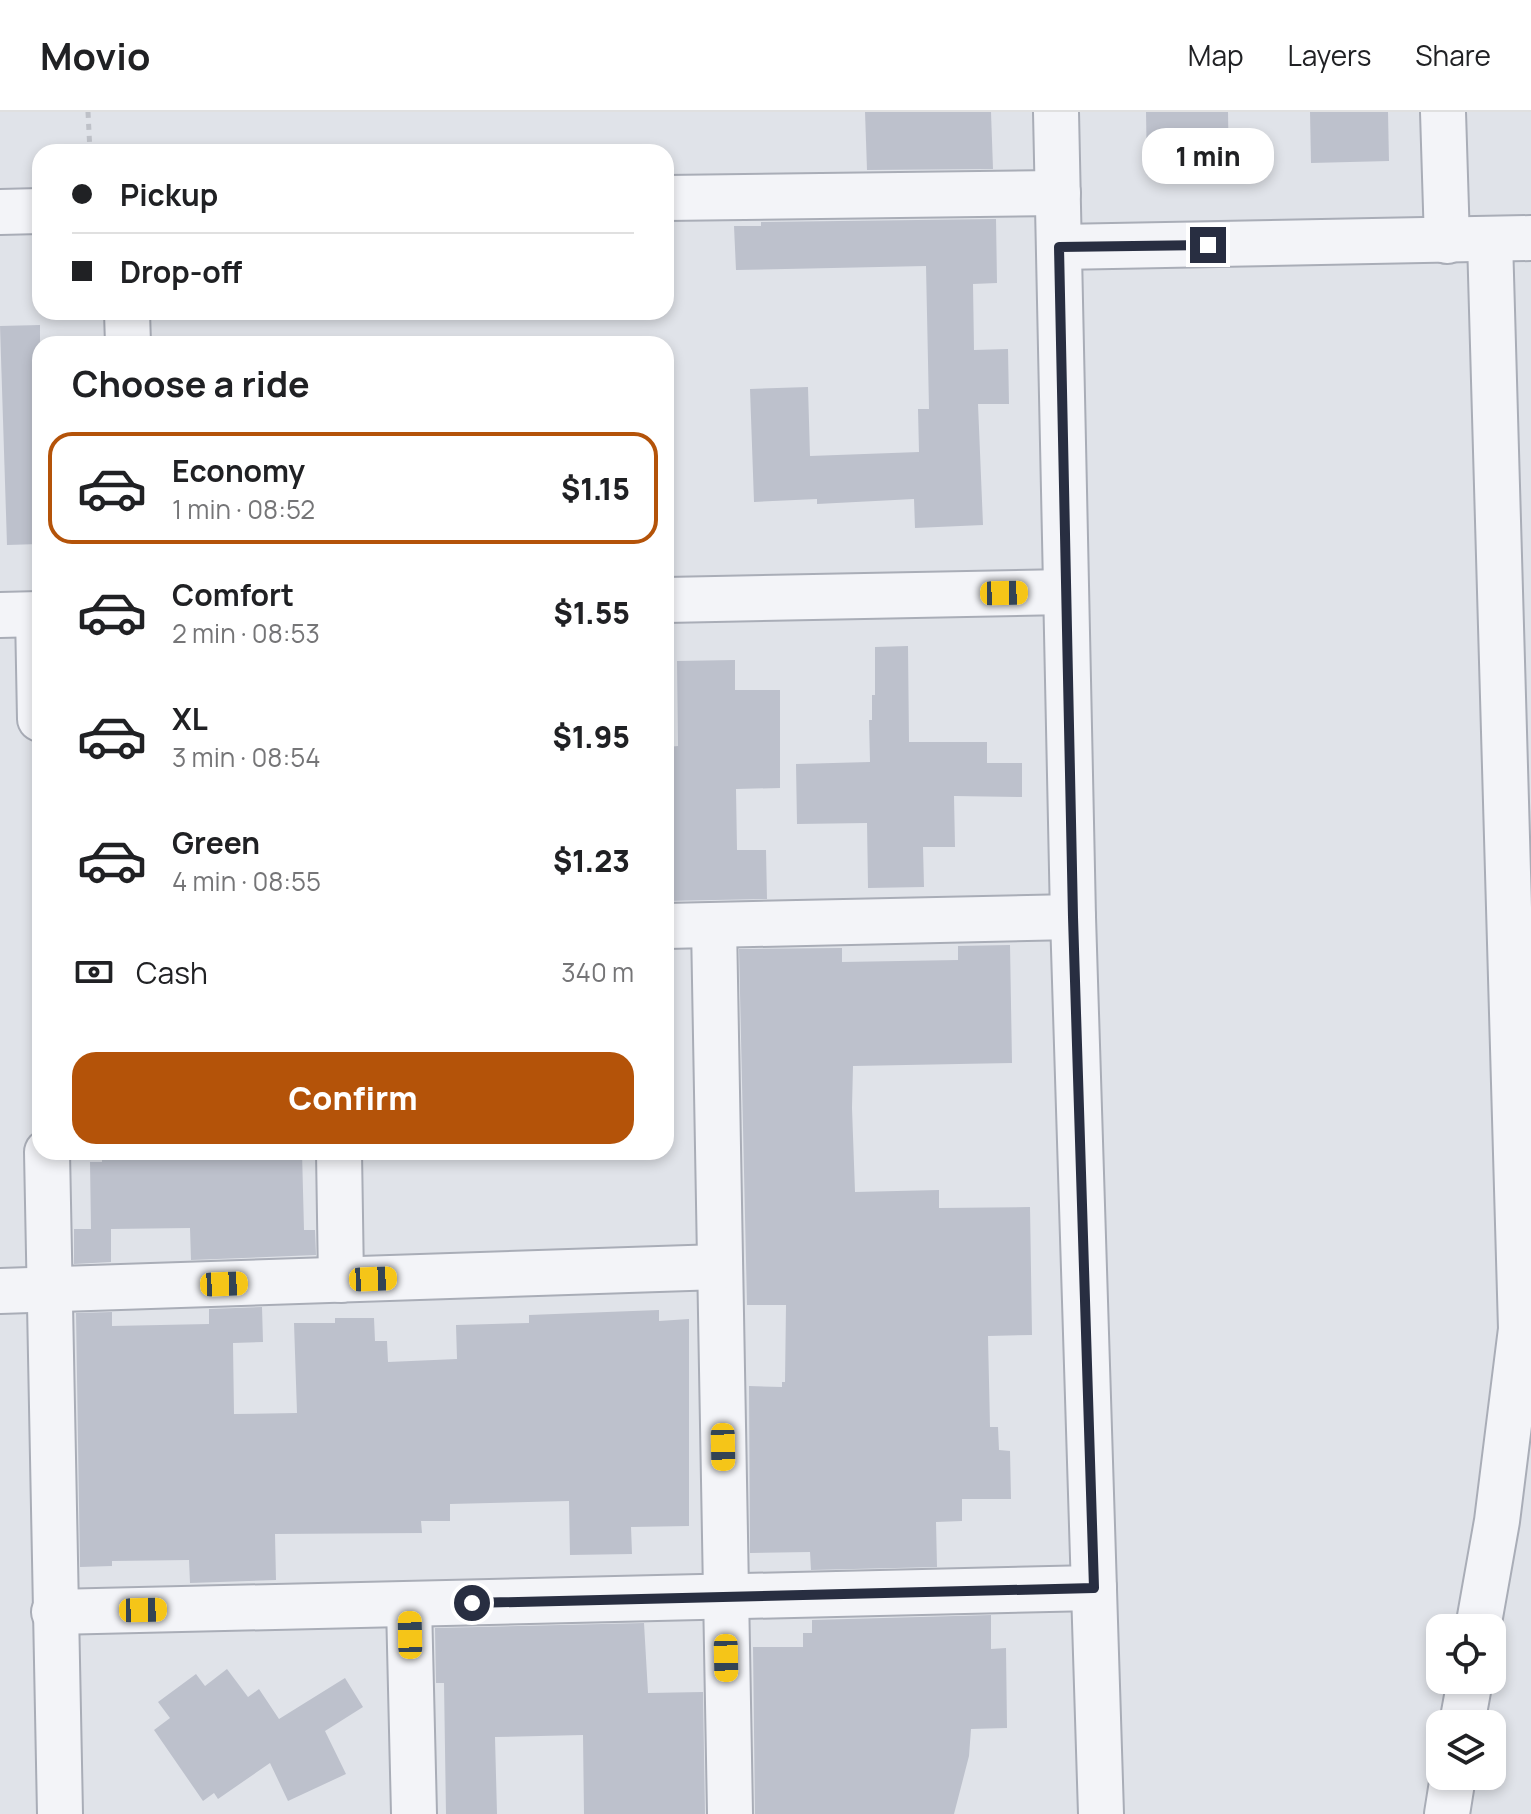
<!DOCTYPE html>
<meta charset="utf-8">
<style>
:root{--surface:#fff;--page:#f6f6f6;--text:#202124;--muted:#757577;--line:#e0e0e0;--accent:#b45309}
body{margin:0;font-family:Manrope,sans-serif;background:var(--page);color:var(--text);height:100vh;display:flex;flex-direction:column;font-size:30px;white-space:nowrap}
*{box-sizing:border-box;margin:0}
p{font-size:26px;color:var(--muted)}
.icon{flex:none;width:44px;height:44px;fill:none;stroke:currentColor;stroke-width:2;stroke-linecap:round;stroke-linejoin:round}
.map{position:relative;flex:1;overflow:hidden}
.sheet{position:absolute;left:32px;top:224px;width:642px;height:824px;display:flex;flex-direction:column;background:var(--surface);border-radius:24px;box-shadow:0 4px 12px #0003}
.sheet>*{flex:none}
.hud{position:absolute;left:32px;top:32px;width:642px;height:176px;border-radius:24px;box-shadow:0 4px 12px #0003;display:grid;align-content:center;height:176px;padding:0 40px;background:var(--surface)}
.tools{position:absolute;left:1426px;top:1502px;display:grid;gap:16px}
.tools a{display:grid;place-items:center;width:80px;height:80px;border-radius:16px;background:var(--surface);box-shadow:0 4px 12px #0003;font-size:40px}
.end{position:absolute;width:36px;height:36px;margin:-18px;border:10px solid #282e41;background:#fff;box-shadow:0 0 0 4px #fff}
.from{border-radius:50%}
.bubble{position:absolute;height:56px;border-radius:24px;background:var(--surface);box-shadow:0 4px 12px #0003;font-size:26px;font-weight:800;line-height:56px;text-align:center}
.car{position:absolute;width:24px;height:48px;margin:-24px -12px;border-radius:10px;box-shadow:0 0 6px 2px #0007;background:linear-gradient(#f5c518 24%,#345 0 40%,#f5c518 0 76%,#345 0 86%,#f5c518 0)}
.hud b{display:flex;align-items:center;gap:28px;height:76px;font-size:30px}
.hud b+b{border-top:2px solid var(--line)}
.hud i{width:20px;height:20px;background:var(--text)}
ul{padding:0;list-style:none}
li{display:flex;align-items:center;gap:24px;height:112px;margin:0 16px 12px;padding:0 24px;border:4px solid transparent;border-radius:24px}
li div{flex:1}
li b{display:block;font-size:30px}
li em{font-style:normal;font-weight:800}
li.on{border-color:var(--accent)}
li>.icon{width:72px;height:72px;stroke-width:1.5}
h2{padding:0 40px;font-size:36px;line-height:96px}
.pay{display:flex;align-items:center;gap:20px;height:88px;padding:0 40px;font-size:30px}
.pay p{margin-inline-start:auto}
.button{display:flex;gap:16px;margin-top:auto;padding:16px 40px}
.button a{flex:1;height:92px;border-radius:24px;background:var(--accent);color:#fff;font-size:32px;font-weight:800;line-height:92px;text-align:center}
header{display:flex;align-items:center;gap:48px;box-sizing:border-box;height:112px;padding:0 40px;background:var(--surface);border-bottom:2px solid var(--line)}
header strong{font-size:38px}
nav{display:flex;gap:44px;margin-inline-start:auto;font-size:28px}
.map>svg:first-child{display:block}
.building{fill:#bdc1cc}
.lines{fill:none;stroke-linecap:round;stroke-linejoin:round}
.minor-casing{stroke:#a9adb7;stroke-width:48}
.tertiary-casing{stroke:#a9adb7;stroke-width:48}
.path{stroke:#bec1c8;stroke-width:5;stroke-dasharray:6 6;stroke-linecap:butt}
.minor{stroke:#f3f4f8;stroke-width:44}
.tertiary{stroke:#f3f4f8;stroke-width:44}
.route{stroke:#282e41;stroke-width:10}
</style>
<header>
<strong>Movio</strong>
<nav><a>Map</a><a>Layers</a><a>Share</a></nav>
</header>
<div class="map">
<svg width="1531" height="1702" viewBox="0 0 1531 1702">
<rect width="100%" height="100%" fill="#e0e3e9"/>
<g class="building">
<polygon points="865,0 991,0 993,57 867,58"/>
<polygon points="1146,0 1228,0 1229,60 1147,61"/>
<polygon points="1310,0 1388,0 1389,49 1311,51"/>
<polygon points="996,107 997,171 973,172 974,238 1008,237 1009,292 978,292 983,413 915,416 914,387 817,392 817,387 754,390 750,277 808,275 810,344 919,340 918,297 929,297 926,154 736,158 734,114 761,114 761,110"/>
<polygon points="40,213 40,432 7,433 0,214"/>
<polygon points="908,534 909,630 987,630 987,651 1022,651 1022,685 954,684 955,735 923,735 924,775 868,776 867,711 797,712 796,652 870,650 869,608 872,608 872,583 875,583 875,535"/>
<polygon points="735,548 735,578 780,578 780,676 736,677 737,738 766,738 767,787 666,789 666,752 669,752 668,635 678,634 677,549"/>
<polygon points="1010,833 1012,951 853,954 852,996 855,1080 939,1078 939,1096 1030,1095 1032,1223 988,1224 990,1315 998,1315 999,1338 1010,1339 1011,1387 962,1387 962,1409 936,1410 937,1455 811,1458 810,1440 750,1441 749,1274 782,1275 782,1270 785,1270 786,1193 747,1193 739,837 842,836 842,850 958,848 958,834"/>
<polygon points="102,1040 302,1040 304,1118 315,1118 316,1143 191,1148 190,1116 111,1117 111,1150 74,1152 74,1117 91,1117 90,1050 102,1050"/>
<polygon points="262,1195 263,1230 233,1231 234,1302 297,1301 294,1211 335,1211 335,1206 374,1206 375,1229 387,1229 388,1250 457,1247 456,1213 529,1211 529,1203 659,1198 659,1209 689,1207 689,1414 631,1415 632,1442 570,1443 569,1389 450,1392 450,1409 421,1409 422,1421 275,1422 276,1468 190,1471 189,1448 112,1449 112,1454 80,1455 76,1201 112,1200 112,1214 209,1212 209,1197"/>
<polygon points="991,1503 991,1537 1006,1536 1007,1616 971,1617 969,1644 954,1702 755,1702 753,1535 803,1535 803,1521 812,1521 812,1508"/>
<polygon points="644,1511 648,1581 703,1580 705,1702 584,1702 583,1623 495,1625 497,1702 446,1702 444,1571 436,1571 435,1516"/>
<polygon points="227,1557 248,1585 259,1577 279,1607 345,1566 363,1595 325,1619 346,1662 288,1689 270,1651 218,1687 214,1681 203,1689 154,1618 170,1606 158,1590 196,1562 205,1574"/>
</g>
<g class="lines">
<defs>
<g id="minor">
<polyline points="1443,0 1447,129"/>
<polyline points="666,86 1058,81"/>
<polyline points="0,100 40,99"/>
<polyline points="1059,135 1531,126"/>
<polyline points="127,200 128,232"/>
<polyline points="38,502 40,607"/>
<polyline points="714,813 730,1702"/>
<polyline points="666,814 1073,805"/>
<polyline points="47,1040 60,1702"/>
<polyline points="339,1040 341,1168"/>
<polyline points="0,1179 719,1155"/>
<polyline points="409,1493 414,1702"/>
<polyline points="54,1500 1094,1476"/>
<polyline points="1478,1516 1497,1409 1521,1217 1490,128"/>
<polyline points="1462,1612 1470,1568"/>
<polyline points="1447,1702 1453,1664"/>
</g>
<g id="tertiary">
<polyline points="1056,0 1073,805 1101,1702"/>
<polyline points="666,488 1066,480"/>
<polyline points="0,503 40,502"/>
</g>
</defs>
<use href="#minor" class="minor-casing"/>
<use href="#tertiary" class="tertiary-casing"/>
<polyline class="path" points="88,0 90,40"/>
<use href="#minor" class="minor"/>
<use href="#tertiary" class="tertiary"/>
</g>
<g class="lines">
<polyline class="route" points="472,1491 1094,1476 1073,805 1059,135 1208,133"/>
</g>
</svg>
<div class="tools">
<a><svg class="icon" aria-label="locate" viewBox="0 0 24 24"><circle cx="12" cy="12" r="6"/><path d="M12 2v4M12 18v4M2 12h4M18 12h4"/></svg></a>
<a><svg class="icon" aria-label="layers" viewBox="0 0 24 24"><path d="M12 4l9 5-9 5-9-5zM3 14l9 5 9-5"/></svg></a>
</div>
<i class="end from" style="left:472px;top:1491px"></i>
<i class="end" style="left:1208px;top:133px"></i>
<div class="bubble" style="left:1142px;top:16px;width:132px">1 min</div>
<i class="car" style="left:1004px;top:481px;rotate:89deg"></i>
<i class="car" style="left:373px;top:1167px;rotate:88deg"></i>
<i class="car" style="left:224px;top:1172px;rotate:88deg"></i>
<i class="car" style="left:723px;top:1335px;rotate:179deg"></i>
<i class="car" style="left:143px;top:1498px;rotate:89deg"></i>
<i class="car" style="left:410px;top:1523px;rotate:359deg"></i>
<i class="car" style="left:726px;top:1546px;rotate:179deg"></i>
<div class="hud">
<b><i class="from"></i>Pickup</b>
<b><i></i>Drop-off</b>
</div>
<section class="sheet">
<h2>Choose a ride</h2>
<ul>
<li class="on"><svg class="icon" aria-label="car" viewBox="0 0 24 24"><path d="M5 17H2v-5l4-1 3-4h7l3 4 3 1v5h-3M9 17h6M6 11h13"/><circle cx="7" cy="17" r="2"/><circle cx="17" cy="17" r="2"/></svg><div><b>Economy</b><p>1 min · 08:52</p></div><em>$1.15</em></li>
<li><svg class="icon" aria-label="car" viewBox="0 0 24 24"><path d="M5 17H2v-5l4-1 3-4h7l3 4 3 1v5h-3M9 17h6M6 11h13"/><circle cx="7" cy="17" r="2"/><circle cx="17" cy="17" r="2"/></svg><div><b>Comfort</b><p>2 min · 08:53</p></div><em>$1.55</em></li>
<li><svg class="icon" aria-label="car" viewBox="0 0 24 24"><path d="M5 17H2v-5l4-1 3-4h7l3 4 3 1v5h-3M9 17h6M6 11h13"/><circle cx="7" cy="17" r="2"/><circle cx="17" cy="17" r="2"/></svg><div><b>XL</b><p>3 min · 08:54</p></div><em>$1.95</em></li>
<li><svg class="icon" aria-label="car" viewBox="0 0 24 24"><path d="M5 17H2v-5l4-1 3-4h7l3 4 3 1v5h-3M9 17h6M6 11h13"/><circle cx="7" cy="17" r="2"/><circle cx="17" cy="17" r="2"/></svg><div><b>Green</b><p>4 min · 08:55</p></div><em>$1.23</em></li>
</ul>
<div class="pay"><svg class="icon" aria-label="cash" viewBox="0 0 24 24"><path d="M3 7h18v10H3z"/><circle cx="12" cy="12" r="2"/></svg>Cash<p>340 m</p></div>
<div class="button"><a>Confirm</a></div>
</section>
</div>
